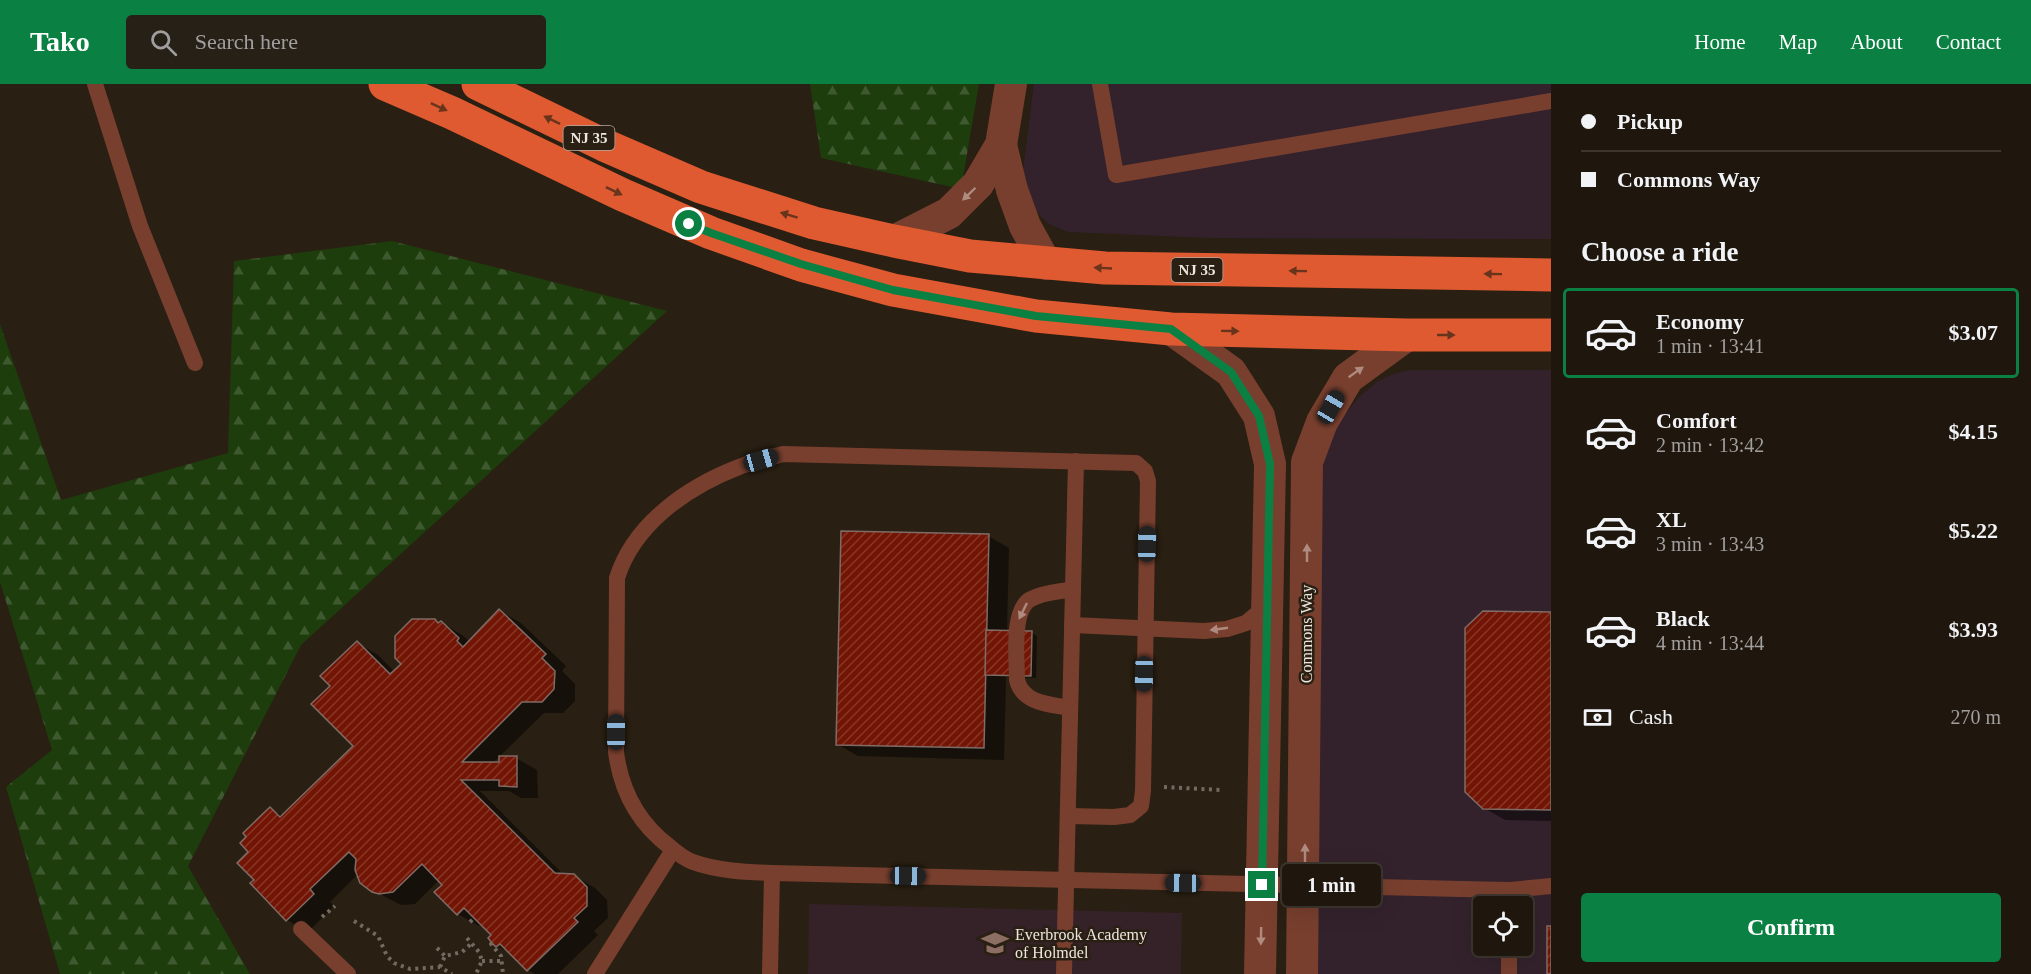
<!DOCTYPE html>
<meta charset="utf-8">
<style>
:root{--surface:#1f170e;--page:#272017;--text:#f1f3f6;--muted:#a19f9e;--line:#3c362e;--accent:#0b8043}
body{margin:0;font-family:Georgia,serif;background:var(--page);color:var(--text);height:100vh;display:flex;flex-direction:column;font-size:22px;white-space:nowrap}
*{box-sizing:border-box;margin:0}
p{font-size:20px;color:var(--muted)}
.icon{flex:none;width:33px;height:33px;fill:none;stroke:currentColor;stroke-width:2;stroke-linecap:round;stroke-linejoin:round}
.map{position:relative;flex:1;overflow:hidden}
.drawer{display:flex;flex-direction:column;background:var(--surface);width:480px}
.drawer>*{flex:none}
.top-card{display:grid;align-content:center;height:132px;padding:0 30px;background:var(--surface)}
.fabs{position:absolute;left:1473px;top:812px;display:grid;gap:12px}
.fabs a{display:grid;place-items:center;width:60px;height:60px;border-radius:6px;background:var(--surface);box-shadow:0 6px 24px #0002,0 0 0 2px var(--line);font-size:30px}
.end{position:absolute;width:27px;height:27px;margin:-14px;border:8px solid #0b8043;background:#fff;box-shadow:0 0 0 3px #fff}
.from{border-radius:50%}
.bubble{position:absolute;height:42px;border-radius:6px;background:var(--surface);box-shadow:0 6px 24px #0002,0 0 0 2px var(--line);font-size:20px;font-weight:700;line-height:42px;text-align:center}
.car{position:absolute;width:18px;height:36px;margin:-18px -9px;border-radius:8px;box-shadow:0 0 4px 2px #0007;background:linear-gradient(#222 24%,#8ab4d8 0 40%,#222 0 76%,#8ab4d8 0 86%,#222 0)}
.top-card b{display:flex;align-items:center;gap:21px;height:57px;font-size:22px}
.top-card b+b{border-top:2px solid var(--line)}
.top-card i{width:15px;height:15px;background:var(--text)}
ul{padding:0;list-style:none}
li{display:flex;align-items:center;gap:18px;height:90px;margin:0 12px 9px;padding:0 18px;border:3px solid transparent;border-radius:6px}
li div{flex:1}
li b{display:block;font-size:22px}
li em{font-style:normal;font-weight:700}
li.on{border-color:var(--accent)}
li>.icon{width:54px;height:54px;stroke-width:1.5}
h2{padding:0 30px;font-size:27px;line-height:72px}
.pay{display:flex;align-items:center;gap:15px;height:66px;padding:0 30px;font-size:22px}
.pay p{margin-inline-start:auto}
.cta{display:flex;gap:12px;margin-top:auto;padding:12px 30px}
.cta a{flex:1;height:69px;border-radius:6px;background:var(--accent);color:#fff;font-size:24px;font-weight:700;line-height:69px;text-align:center}
header{display:flex;align-items:center;gap:36px;box-sizing:border-box;height:84px;padding:0 30px;background:var(--accent);color:#fff}
header strong{font-size:28px}
nav{display:flex;gap:33px;margin-inline-start:auto;font-size:21px}
.search{width:420px;height:54px;background:var(--page);display:flex;align-items:center;gap:15px;box-sizing:border-box;padding:0 21px;border-radius:6px;color:var(--muted);font-size:22px}
main{display:flex;flex:1;min-height:0}
.map>svg:first-child{display:block}
.commercial{fill:#33222c;fill-rule:evenodd}
.education{fill:#342228}
.forest{fill:url(#forest-firs)}
.shadow{fill:#0007}
.building{fill:url(#building-hatch);stroke:#806b66;stroke-width:1.5}
.lines{fill:none;stroke-linecap:round;stroke-linejoin:round}
.path{stroke:#746b60;stroke-width:4;stroke-dasharray:3 4.5;stroke-linecap:butt}
.service{stroke:#783f2e;stroke-width:16}
.minor{stroke:#783f2e;stroke-width:32}
.trunk{stroke:#df5a30;stroke-width:33}
.oneway{fill:#69341c}
.oneway2{fill:#ae8b7e}
.route{stroke:#0b8043;stroke-width:8}
.labels{text-anchor:middle;dominant-baseline:central;stroke-width:5;stroke-linejoin:round;paint-order:stroke}
.shield{fill:#291f12;stroke:#b4aba2;stroke-width:1.5}
.shield-label{font-size:15px;font-weight:bold;fill:#efe7df}
.street-label{font-size:16px;fill:#efe7df;stroke:#291f12}
.poi-label{font-size:16px;fill:#efe7df;stroke:#291f12;text-anchor:start}
</style>
<header>
<strong>Tako</strong>
<div class="search"><svg class="icon" aria-label="search" viewBox="0 0 24 24"><circle cx="10" cy="10" r="6"/><path d="M15 15l6 6"/></svg>Search here</div>
<nav><a>Home</a><a>Map</a><a>About</a><a>Contact</a></nav>
</header>
<main>
<div class="map">
<svg width="1551" height="890" viewBox="0 0 1551 890">
<defs>
<pattern id="forest-firs" width="22" height="20" patternUnits="userSpaceOnUse" patternTransform="scale(1.5)"><rect width="22" height="20" fill="#1d3d0c"/><path d="M5 1l3.5 6h-7zM16 11l3.5 6h-7z" fill="#3e592f"/></pattern>
<pattern id="building-hatch" width="6" height="6" patternUnits="userSpaceOnUse" patternTransform="scale(1.5)"><rect width="6" height="6" fill="#721504"/><path d="M-1 1l2-2M0 6l6-6M5 7l2-2" fill="none" stroke="#863728"/></pattern>
</defs>
<rect width="100%" height="100%" fill="#291f12"/>
<g class="commercial">
<polygon points="1034,0 1551,0 1551,155 1211,154 1068,148 1049,140 1035,126 1022,94"/>
<path d="M1409 286H1551V890H1312L1323 379 1330 357 1341 335 1359 313 1378 297 1393 290ZM1484 822H1522V861H1484Z"/>
</g>
<polygon class="education" points="809,820 1182,829 1181,890 808,890"/>
<g class="forest">
<polygon points="810,0 979,0 961,105 821,74"/>
<polygon points="392,157 667,227 301,561 188,782 250,890 60,890 6,703 52,666 0,498 0,240 61,416 228,369 234,177"/>
</g>
<g class="shadow">
<polygon points="988,452 1009,464 1007,548 1032,549 1037,552 1036,594 1006,593 1004,676 858,672 837,660"/>
<polygon points="500,527 521,539 566,582 562,587 575,600 575,617 563,629 544,629 493,679 501,680 516,674 537,686 538,714 521,714 509,707 480,707 564,791 573,791 595,804 607,816 608,834 594,847 598,851 558,890 535,890 528,886 513,871 497,862 490,854 493,851 481,839 479,842 458,830 444,801 439,796 415,820 401,821 367,803 357,791 330,818 334,822 308,848 287,836 256,796 250,768 271,725 283,732 355,662 332,602 357,559 378,571 395,588 441,538 462,551 470,558"/>
<polygon points="1551,529 1551,737 1505,736 1484,724"/>
</g>
<g class="building">
<polygon points="841,447 989,450 984,664 836,661"/>
<polygon points="499,525 546,570 542,574 555,587 554,605 542,618 522,618 462,678 499,678 499,672 517,672 517,703 499,702 499,696 461,696 555,789 574,790 587,803 587,822 574,834 578,838 527,887 500,860 496,863 492,859 488,854 491,851 464,824 457,831 434,808 442,801 422,780 393,808 379,810 372,808 360,799 355,786 356,775 349,768 310,805 314,810 286,837 250,799 254,796 237,779 248,768 240,759 246,753 243,749 270,723 280,733 353,662 311,620 330,602 320,592 357,557 390,590 401,580 395,574 395,552 412,535 435,535 438,539 441,537 459,554 457,557 463,563"/>
<polygon points="1483,527 1551,528 1551,726 1483,725 1465,708 1465,544"/>
<polygon points="986,546 1032,547 1031,592 985,591"/>
<rect x="1547" y="842" width="4" height="48"/>
</g>
<g class="lines">
<g class="path">
<polyline points="1164,703 1221,706"/>
<polyline points="322,833 335,822"/>
<polyline points="354,837 378,852 387,872 394,879 410,885 440,883 452,890"/>
<polyline points="470,838 474,834"/>
<polyline points="467,854 479,868 482,877 476,890"/>
<polyline points="492,859 491,860 501,872 503,890"/>
<polyline points="437,864 445,872"/>
<polyline points="482,877 502,877"/>
<polyline points="440,883 445,872 462,868 472,859"/>
</g>
<g class="service">
<polyline points="95,0 140,142 195,279"/>
<polyline points="1100,0 1116,91 1551,17"/>
<polyline points="1072,541 1204,547 1227,545 1246,539 1258,529 1265,520"/>
<path d="M1070 624C1050 620 1023 620 1017 596 1017 575 1011 525 1031 515 1044 508 1059 508 1073 505"/>
<path d="M1068 732 1114 733 1130 731 1141 722 1143 707 1148 397 1145 387 1136 379 783 370C768 374 753 377 739 383 687 403 634 440 617 494L616 668C621 707 638 739 670 763 677 769 685 775 693 778 718 787 746 788 772 789L1461 805 1510 806 1551 802"/>
<polyline points="301,845 348,890"/>
<polyline points="595,890 673,766"/>
<polyline points="770,890 772,789"/>
<polyline points="1064,890 1076,377"/>
<polyline points="1509,890 1509,861"/>
</g>
<g class="minor">
<polyline points="1001,61 1012,106 1025,142 1046,180"/>
<polyline points="894,157 949,129 978,100 1001,61 1011,0"/>
<polyline points="1171,245 1231,288 1259,332 1270,380 1260,890"/>
<polyline points="1302,890 1307,378 1322,338 1348,294 1407,251"/>
</g>
<g class="trunk">
<polyline points="385,0 452,29 623,111 711,149 801,181 893,206 1036,232 1171,245 1407,251 1551,251"/>
<polyline points="478,0 604,61 701,103 814,139 894,157 970,172 1105,184 1551,191"/>
</g>
</g>
<defs><path id="oneway-solid" d="M-6-.8H1V-3.2L6.5 0L1 3.2V.8H-6Z" transform="scale(1.5)"/></defs>
<g class="oneway">
<use href="#oneway-solid" transform="translate(439 23) rotate(25)"/>
<use href="#oneway-solid" transform="translate(552 36) rotate(-154)"/>
<use href="#oneway-solid" transform="translate(614 107) rotate(26)"/>
<use href="#oneway-solid" transform="translate(789 131) rotate(-163)"/>
<use href="#oneway-solid" transform="translate(1103 184) rotate(-177)"/>
<use href="#oneway-solid" transform="translate(1298 187) rotate(-179)"/>
<use href="#oneway-solid" transform="translate(1493 190) rotate(-179)"/>
<use href="#oneway-solid" transform="translate(1230 247) rotate(1)"/>
<use href="#oneway-solid" transform="translate(1446 251)"/>
</g>
<g class="oneway2">
<use href="#oneway-solid" transform="translate(969 110) rotate(136)"/>
<use href="#oneway-solid" transform="translate(1356 288) rotate(-35)"/>
<use href="#oneway-solid" transform="translate(1307 469) rotate(-90)"/>
<use href="#oneway-solid" transform="translate(1023 527) rotate(116)"/>
<use href="#oneway-solid" transform="translate(1219 545) rotate(172)"/>
<use href="#oneway-solid" transform="translate(1305 769) rotate(-90)"/>
<use href="#oneway-solid" transform="translate(1261 852) rotate(91)"/>
</g>
<g class="lines">
<polyline class="route" points="689,140 711,149 801,180 893,206 1036,232 1171,245 1231,288 1259,332 1270,380 1262,801"/>
</g>
<defs>
<symbol id="school-bare" viewBox="-9 -9 18 18"><path d="M0-5L7-2L0 1L-7-2ZM-4 1L0 2.5L4 1V4Q0 6-4 4Z" fill="#8d6e63" stroke="#291f12" stroke-width="2.5" paint-order="stroke"/></symbol>
</defs>
<g fill-rule="evenodd">
<use href="#school-bare" x="976" y="840" width="38" height="38"/>
</g>
<g class="labels">
<g class="shield">
<rect x="563.5" y="42" width="51" height="24" rx="4.5"/>
<rect x="1171.5" y="174" width="51" height="24" rx="4.5"/>
</g>
<g class="shield-label">
<text x="589" y="54">NJ 35</text>
<text x="1197" y="186">NJ 35</text>
</g>
<g class="street-label">
<text transform="translate(1306 550) rotate(-90)">Commons Way</text>
</g>
<g class="poi-label">
<text x="1015" y="850">Everbrook Academy<tspan x="1015" dy="18">of Holmdel</tspan></text>
</g>
</g>
</svg>
<div class="fabs">
<a><svg class="icon" aria-label="locate" viewBox="0 0 24 24"><circle cx="12" cy="12" r="6"/><path d="M12 2v4M12 18v4M2 12h4M18 12h4"/></svg></a>
</div>
<i class="end from" style="left:689px;top:140px"></i>
<i class="end" style="left:1262px;top:801px"></i>
<div class="bubble" style="left:1282px;top:780px;width:99px">1 min</div>
<i class="car" style="left:1331px;top:323px;rotate:30deg"></i>
<i class="car" style="left:761px;top:376px;rotate:74deg"></i>
<i class="car" style="left:1147px;top:460px;rotate:1deg"></i>
<i class="car" style="left:1144px;top:590px;rotate:181deg"></i>
<i class="car" style="left:616px;top:648px;rotate:0deg"></i>
<i class="car" style="left:908px;top:792px;rotate:91deg"></i>
<i class="car" style="left:1183px;top:799px;rotate:271deg"></i>
</div>
<section class="drawer">
<div class="top-card">
<b><i class="from"></i>Pickup</b>
<b><i></i>Commons Way</b>
</div>
<h2>Choose a ride</h2>
<ul>
<li class="on"><svg class="icon" aria-label="car" viewBox="0 0 24 24"><path d="M5 17H2v-5l4-1 3-4h7l3 4 3 1v5h-3M9 17h6M6 11h13"/><circle cx="7" cy="17" r="2"/><circle cx="17" cy="17" r="2"/></svg><div><b>Economy</b><p>1 min · 13:41</p></div><em>$3.07</em></li>
<li><svg class="icon" aria-label="car" viewBox="0 0 24 24"><path d="M5 17H2v-5l4-1 3-4h7l3 4 3 1v5h-3M9 17h6M6 11h13"/><circle cx="7" cy="17" r="2"/><circle cx="17" cy="17" r="2"/></svg><div><b>Comfort</b><p>2 min · 13:42</p></div><em>$4.15</em></li>
<li><svg class="icon" aria-label="car" viewBox="0 0 24 24"><path d="M5 17H2v-5l4-1 3-4h7l3 4 3 1v5h-3M9 17h6M6 11h13"/><circle cx="7" cy="17" r="2"/><circle cx="17" cy="17" r="2"/></svg><div><b>XL</b><p>3 min · 13:43</p></div><em>$5.22</em></li>
<li><svg class="icon" aria-label="car" viewBox="0 0 24 24"><path d="M5 17H2v-5l4-1 3-4h7l3 4 3 1v5h-3M9 17h6M6 11h13"/><circle cx="7" cy="17" r="2"/><circle cx="17" cy="17" r="2"/></svg><div><b>Black</b><p>4 min · 13:44</p></div><em>$3.93</em></li>
</ul>
<div class="pay"><svg class="icon" aria-label="cash" viewBox="0 0 24 24"><path d="M3 7h18v10H3z"/><circle cx="12" cy="12" r="2"/></svg>Cash<p>270 m</p></div>
<div class="cta"><a>Confirm</a></div>
</section>
</main>
